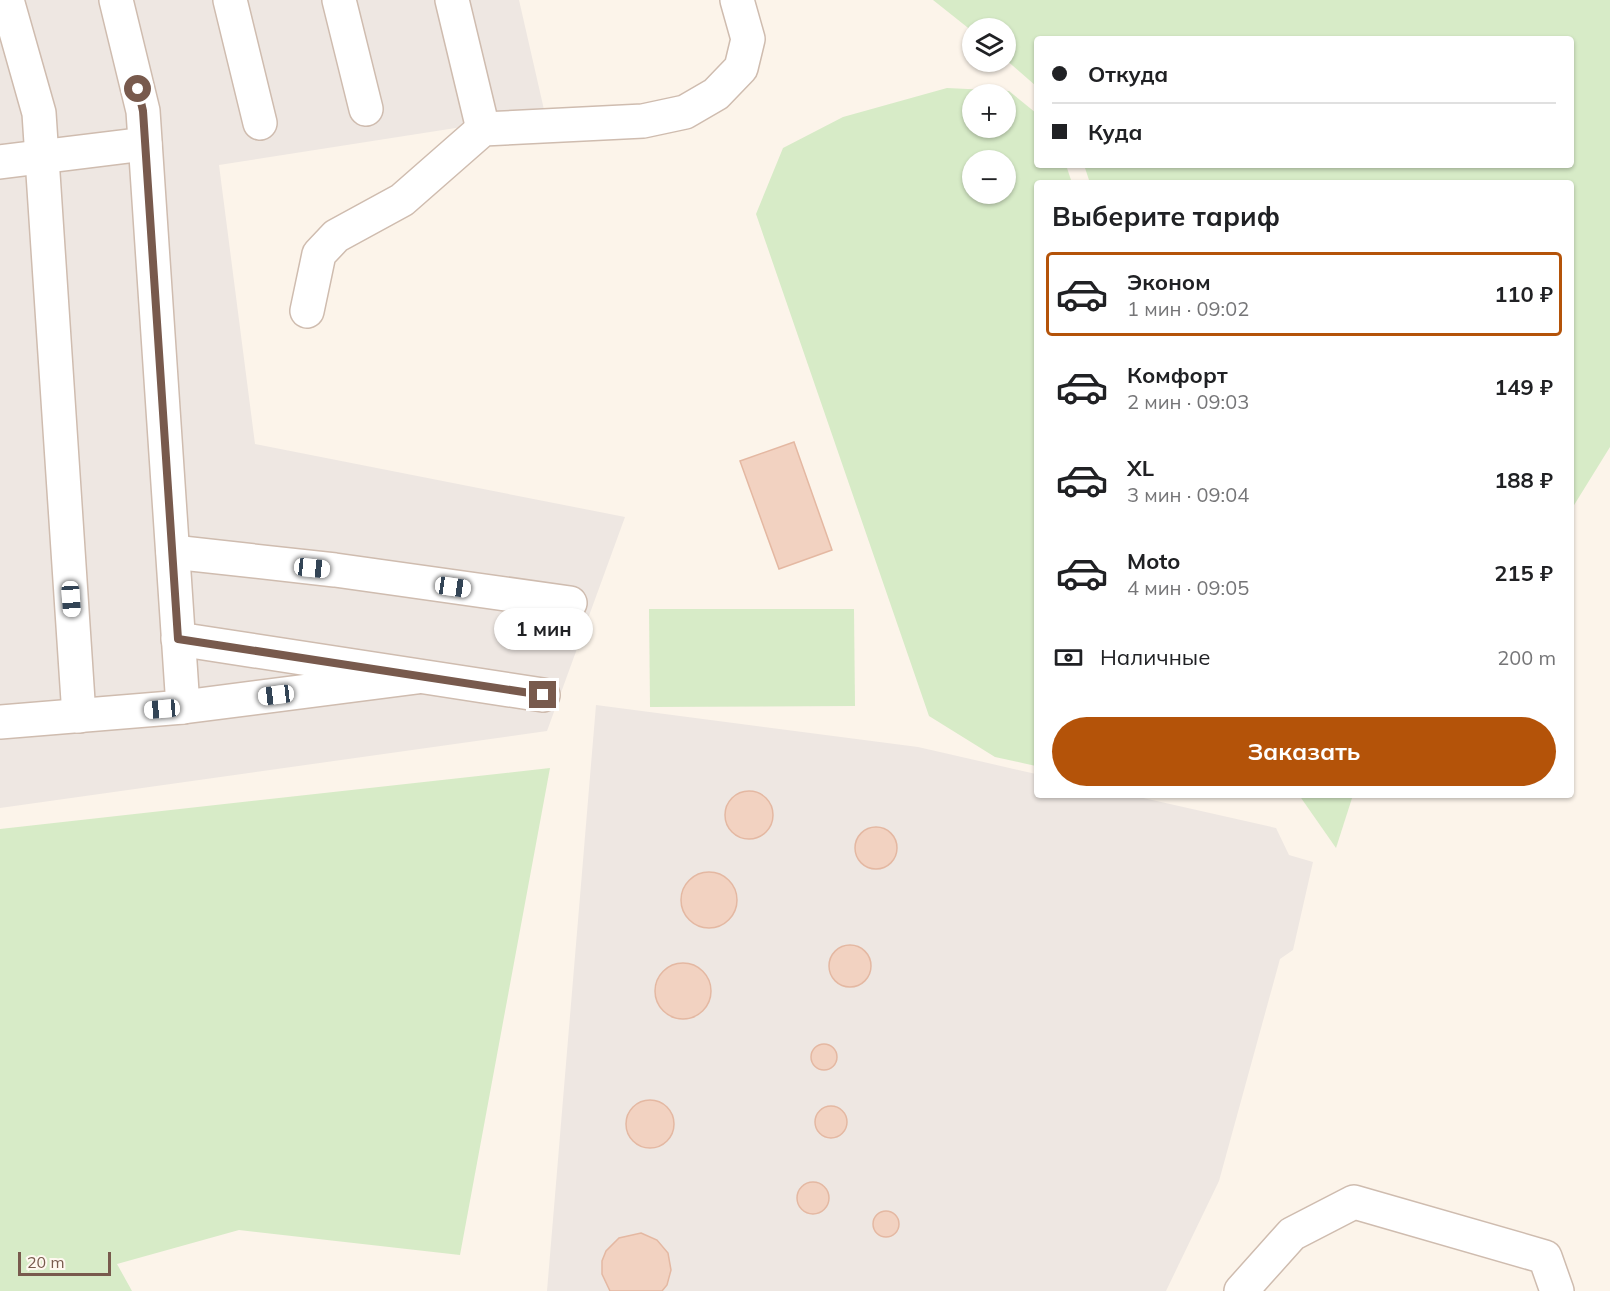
<!DOCTYPE html>
<html lang="ru">
<meta charset="utf-8">
<style>
:root{--surface:#fff;--page:#f6f6f6;--text:#202124;--muted:#757577;--line:#e0e0e0;--accent:#b45309}
body{margin:0;font-family:Mulish,sans-serif;background:var(--page);color:var(--text);height:100vh;display:flex;flex-direction:column;font-size:22px;white-space:nowrap}
*{box-sizing:border-box;margin:0}
p{font-size:20px;color:var(--muted)}
.icon{flex:none;width:33px;height:33px;fill:none;stroke:currentColor;stroke-width:2;stroke-linecap:round;stroke-linejoin:round}
.map{position:relative;flex:1;overflow:hidden}
.sheet{position:absolute;left:1034px;top:180px;width:540px;height:618px;display:flex;flex-direction:column;background:var(--surface);border-radius:6px;box-shadow:0 2px 4px #0004}
.sheet>*{flex:none}
.top-card{position:absolute;left:1034px;top:36px;width:540px;height:132px;border-radius:6px;box-shadow:0 2px 4px #0004;display:grid;align-content:center;height:132px;padding:0 18px;background:var(--surface)}
.tools{position:absolute;left:962px;top:18px;display:grid;gap:12px}
.tools a{display:grid;place-items:center;width:54px;height:54px;border-radius:50%;background:var(--surface);box-shadow:0 2px 4px #0004;font-size:30px}
.scale{position:absolute;left:18px;bottom:15px;width:93px;box-sizing:border-box;padding-left:6px;border:3px solid #785a4d;border-top:0;font-size:16px;line-height:21px;white-space:nowrap;color:#785a4d;-webkit-text-stroke:4px #fff8f0;paint-order:stroke}
.end{position:absolute;width:27px;height:27px;margin:-14px;border:8px solid #785a4d;background:#fff;box-shadow:0 0 0 3px #fff}
.from{border-radius:50%}
.bubble{position:absolute;height:42px;border-radius:21px;background:var(--surface);box-shadow:0 2px 4px #0004;font-size:20px;font-weight:700;line-height:42px;text-align:center}
.car{position:absolute;width:18px;height:36px;margin:-18px -9px;border-radius:8px;box-shadow:0 0 4px 2px #0007;background:linear-gradient(#fff 24%,#345 0 40%,#fff 0 76%,#345 0 86%,#fff 0)}
.top-card b{display:flex;align-items:center;gap:21px;height:57px;font-size:22px}
.top-card b+b{border-top:2px solid var(--line)}
.top-card i{width:15px;height:15px;background:var(--text)}
ul{padding:0;list-style:none}
li{display:flex;align-items:center;gap:18px;height:84px;margin:0 12px 9px;padding:0 6px;border:3px solid transparent;border-radius:6px}
li div{flex:1}
li b{display:block;font-size:22px}
li em{font-style:normal;font-weight:700}
li.on{border-color:var(--accent)}
li>.icon{width:54px;height:54px;stroke-width:1.5}
h2{padding:0 18px;font-size:27px;line-height:72px}
.pay{display:flex;align-items:center;gap:15px;height:66px;padding:0 18px;font-size:22px}
.pay p{margin-inline-start:auto}
.cta{display:flex;gap:12px;margin-top:auto;padding:12px 18px}
.cta a{flex:1;height:69px;border-radius:36px;background:var(--accent);color:#fff;font-size:24px;font-weight:700;line-height:69px;text-align:center}
.map>svg:first-child{display:block}
.industrial{fill:#eee7e2}
.green{fill:#d7ebc7;fill-rule:evenodd}
.building{fill:#f2d2c1;stroke:#e4b8a2;stroke-width:1.5}
.lines{fill:none;stroke-linecap:round;stroke-linejoin:round}
.minor-casing{stroke:#cfbcaf;stroke-width:36}
.minor{stroke:#fff;stroke-width:33}
.route{stroke:#785a4d;stroke-width:8}
</style>
<div class="map">
<svg width="1610" height="1291" viewBox="0 0 1610 1291">
<rect width="100%" height="100%" fill="#fcf4ea"/>
<g class="industrial">
<polygon points="0,0 519,0 545,114 219,165 255,444 625,517 547,731 0,808"/>
<polygon points="596,705 918,747 1036,774 1036,795 1130,795 1276,828 1289,855 1313,862 1293,950 1280,959 1219,1181 1166,1291 547,1291"/>
</g>
<g class="green">
<polygon points="933,0 1610,0 1610,447 1571,510 1570,183 1090,183 1084,165 1570,165 1570,39 1036,39 1036,86 1005,59 1005,28 972,28 972,31"/>
<path d="M947 88 1009 91 1036 113V165H1066L1072 183H1036V766L995 757 929 716 756 214 783 148 843 117ZM1005 94V128H972V94ZM972 160H1005V194H972Z"/>
<polygon points="649,609 854,609 855,706 650,707"/>
<polygon points="550,768 460,1255 239,1230 117,1264 132,1291 0,1291 0,829"/>
<polygon points="1299,795 1353,795 1336,848"/>
</g>
<g class="building">
<polygon points="794,442 832,550 779,569 740,461"/>
<circle cx="749" cy="815" r="24"/>
<circle cx="876" cy="848" r="21"/>
<circle cx="709" cy="900" r="28"/>
<circle cx="850" cy="966" r="21"/>
<circle cx="683" cy="991" r="28"/>
<circle cx="824" cy="1057" r="13"/>
<circle cx="650" cy="1124" r="24"/>
<circle cx="831" cy="1122" r="16"/>
<circle cx="813" cy="1198" r="16"/>
<circle cx="886" cy="1224" r="13"/>
<polygon points="641,1233 657,1240 668,1253 671,1270 667,1285 662,1291 610,1291 602,1274 602,1261 606,1251 619,1238"/>
</g>
<g class="lines">
<defs>
<g id="minor">
<polyline points="7,0 39,113 79,716"/>
<polyline points="116,0 143,111 183,707"/>
<polyline points="230,0 260,123"/>
<polyline points="339,0 366,109"/>
<polyline points="452,0 483,129"/>
<polyline points="0,162 145,144"/>
<polyline points="307,311 319,254 336,236 402,200 483,129 643,121 685,112 716,94 741,68 748,39 737,0"/>
<polyline points="173,552 335,570 570,603"/>
<polyline points="178,639 543,695"/>
<polyline points="0,722 183,707 417,677"/>
<polyline points="1241,1291 1292,1234 1354,1202 1545,1257 1557,1291"/>
</g>
</defs>
<use href="#minor" class="minor-casing"/>
<use href="#minor" class="minor"/>
</g>
<g class="lines">
<polyline class="route" points="138,89 143,111 178,639 543,695"/>
</g>
</svg>
<div class="tools">
<a><svg class="icon" aria-label="layers" viewBox="0 0 24 24"><path d="M12 4l9 5-9 5-9-5zM3 14l9 5 9-5"/></svg></a>
<a>+</a>
<a>−</a>
</div>
<div class="scale">20 m</div>
<i class="end from" style="left:138px;top:89px"></i>
<i class="end" style="left:543px;top:695px"></i>
<div class="bubble" style="left:494px;top:608px;width:99px">1 мин</div>
<i class="car" style="left:312px;top:568px;rotate:96deg"></i>
<i class="car" style="left:453px;top:587px;rotate:98deg"></i>
<i class="car" style="left:71px;top:599px;rotate:176deg"></i>
<i class="car" style="left:276px;top:695px;rotate:263deg"></i>
<i class="car" style="left:162px;top:709px;rotate:265deg"></i>
<div class="top-card">
<b><i class="from"></i>Откуда</b>
<b><i></i>Куда</b>
</div>
<section class="sheet">
<h2>Выберите тариф</h2>
<ul>
<li class="on"><svg class="icon" aria-label="car" viewBox="0 0 24 24"><path d="M5 17H2v-5l4-1 3-4h7l3 4 3 1v5h-3M9 17h6M6 11h13"/><circle cx="7" cy="17" r="2"/><circle cx="17" cy="17" r="2"/></svg><div><b>Эконом</b><p>1 мин · 09:02</p></div><em>110 ₽</em></li>
<li><svg class="icon" aria-label="car" viewBox="0 0 24 24"><path d="M5 17H2v-5l4-1 3-4h7l3 4 3 1v5h-3M9 17h6M6 11h13"/><circle cx="7" cy="17" r="2"/><circle cx="17" cy="17" r="2"/></svg><div><b>Комфорт</b><p>2 мин · 09:03</p></div><em>149 ₽</em></li>
<li><svg class="icon" aria-label="car" viewBox="0 0 24 24"><path d="M5 17H2v-5l4-1 3-4h7l3 4 3 1v5h-3M9 17h6M6 11h13"/><circle cx="7" cy="17" r="2"/><circle cx="17" cy="17" r="2"/></svg><div><b>XL</b><p>3 мин · 09:04</p></div><em>188 ₽</em></li>
<li><svg class="icon" aria-label="car" viewBox="0 0 24 24"><path d="M5 17H2v-5l4-1 3-4h7l3 4 3 1v5h-3M9 17h6M6 11h13"/><circle cx="7" cy="17" r="2"/><circle cx="17" cy="17" r="2"/></svg><div><b>Moto</b><p>4 мин · 09:05</p></div><em>215 ₽</em></li>
</ul>
<div class="pay"><svg class="icon" aria-label="cash" viewBox="0 0 24 24"><path d="M3 7h18v10H3z"/><circle cx="12" cy="12" r="2"/></svg>Наличные<p>200 m</p></div>
<div class="cta"><a>Заказать</a></div>
</section>
</div>
